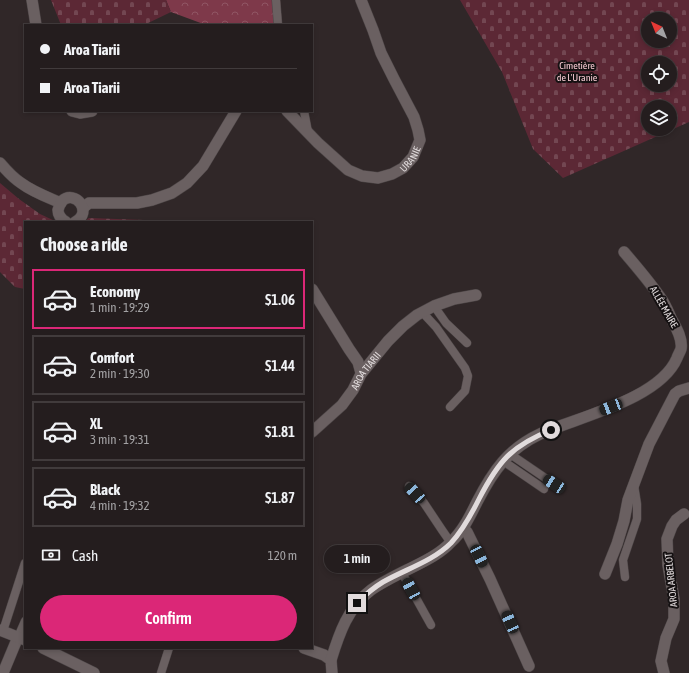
<!DOCTYPE html>
<meta charset="utf-8">
<style>
:root{--surface:#241d1e;--page:#302a2b;--text:#f1f3f6;--muted:#a3a2a4;--line:#413b3c;--accent:#db2777}
body{margin:0;font-family:"Asap Condensed",sans-serif;background:var(--page);color:var(--text);height:100vh;display:flex;flex-direction:column;font-size:15px;white-space:nowrap}
*{box-sizing:border-box;margin:0}
p{font-size:13px;color:var(--muted)}
.icon{flex:none;width:22px;height:22px;fill:none;stroke:currentColor;stroke-width:2;stroke-linecap:round;stroke-linejoin:round}
.map{position:relative;flex:1;overflow:hidden}
.drawer{position:absolute;left:24px;top:221px;width:289px;height:428px;display:flex;flex-direction:column;background:var(--surface);border-radius:0px;box-shadow:0 2px 6px #0003,0 0 0 1px var(--line)}
.drawer>*{flex:none}
.banner{position:absolute;left:24px;top:24px;width:289px;height:88px;border-radius:0px;box-shadow:0 2px 6px #0003,0 0 0 1px var(--line);display:grid;align-content:center;height:88px;padding:0 16px;background:var(--surface)}
.needle{width:26px;rotate:317deg}
.tools{position:absolute;left:641px;top:12px;display:grid;gap:8px}
.tools a{display:grid;place-items:center;width:36px;height:36px;border-radius:50%;background:var(--surface);box-shadow:0 2px 6px #0003,0 0 0 1px var(--line);font-size:20px}
.end{position:absolute;width:18px;height:18px;margin:-9px;border:5px solid #e1dbdc;background:#111;box-shadow:0 0 0 2px #111}
.from{border-radius:50%}
.bubble{position:absolute;height:28px;border-radius:14px;background:var(--surface);box-shadow:0 2px 6px #0003,0 0 0 1px var(--line);font-size:13px;font-weight:600;line-height:28px;text-align:center}
.car{position:absolute;width:12px;height:24px;margin:-12px -6px;border-radius:5px;box-shadow:0 0 3px 1px #0007;background:linear-gradient(#222 24%,#8ab4d8 0 40%,#222 0 76%,#8ab4d8 0 86%,#222 0)}
.banner b{display:flex;align-items:center;gap:14px;height:38px;font-size:15px}
.banner b+b{border-top:1px solid var(--line)}
.banner i{width:10px;height:10px;background:var(--text)}
ul{padding:0;list-style:none}
li{display:flex;align-items:center;gap:12px;height:60px;margin:0 8px 6px;padding:0 8px;border:2px solid var(--line);border-radius:0px}
li div{flex:1}
li b{display:block;font-size:15px}
li em{font-style:normal;font-weight:600}
li.current{border-color:var(--accent)}
li>.icon{width:36px;height:36px;stroke-width:1.5}
h2{padding:0 16px;font-size:18px;line-height:48px}
.pay{display:flex;align-items:center;gap:10px;height:44px;padding:0 16px;font-size:15px}
.pay p{margin-inline-start:auto}
.primary-button{display:flex;gap:8px;margin-top:auto;padding:8px 16px}
.primary-button a{flex:1;height:46px;border-radius:24px;background:var(--accent);color:#fff;font-size:16px;font-weight:600;line-height:46px;text-align:center}
.map>svg:first-child{display:block}
.forest{fill:url(#forest-crowns)}
.cemetery{fill:url(#cemetery-stones);fill-rule:evenodd}
.lines{fill:none;stroke-linecap:round;stroke-linejoin:round}
.service-casing{stroke:#4c4546;stroke-width:9}
.minor-casing{stroke:#4c4546;stroke-width:12}
.secondary-casing{stroke:#4c4546;stroke-width:12}
.service{stroke:#6a6061;stroke-width:8}
.minor{stroke:#6a6061;stroke-width:11}
.secondary{stroke:#6a6061;stroke-width:11}
.route{stroke:#e1dbdc;stroke-width:5}
.labels{text-anchor:middle;dominant-baseline:central;stroke-width:4;stroke-linejoin:round;paint-order:stroke}
.park-label{font-size:10px;fill:#f6cad2;stroke:#151112}
.street-label{font-size:10px;fill:#e1dbdc;stroke:#151112}
</style>
<div class="map">
<svg width="689" height="673" viewBox="0 0 689 673">
<defs>
<pattern id="forest-crowns" width="20" height="18" patternUnits="userSpaceOnUse"><rect width="20" height="18" fill="#7e394a"/><path d="M2 6a3 3 0 1 1 6 0M12 15a3 3 0 1 1 6 0" fill="none" stroke="#905564"/></pattern>
<pattern id="cemetery-stones" width="16" height="16" patternUnits="userSpaceOnUse"><rect width="16" height="16" fill="#5c2835"/><path d="M2 7V4a2 2 0 0 1 4 0v3zM10 15v-3a2 2 0 0 1 4 0v3z" fill="#734752"/></pattern>
</defs>
<rect width="100%" height="100%" fill="#302728"/>
<polygon class="forest" points="166,0 280,0 282,25 206,25 171,12"/>
<g class="cemetery">
<polygon points="51,0 166,0 171,12 144,25 61,25"/>
<path d="M460 0H689V122L563 178 533 149 502 72ZM648 19H670V41H648ZM648 63H670V85H648ZM648 107H670V129H648Z"/>
<polygon points="0,183 19,199 40,214 57,222 25,222 25,289 15,287 0,272"/>
<polygon points="89,218 144,220 145,222 83,222"/>
</g>
<g class="lines">
<defs>
<g id="service">
<polyline points="276,0 278,25"/>
<polyline points="304,111 308,132"/>
<polyline points="434,306 446,323 467,343"/>
<polyline points="422,312 436,327 465,368 468,376 465,391 450,407"/>
<polyline points="510,454 554,484"/>
<polyline points="503,461 544,489"/>
<polyline points="409,486 424,503 442,530 451,543"/>
<polyline points="402,573 431,625"/>
<polyline points="625,577 623,560 637,519 637,504 634,485"/>
<polyline points="3,631 25,563"/>
<polyline points="18,637 25,621"/>
<polyline points="161,673 169,648"/>
</g>
<g id="minor">
<polyline points="32,0 36,25"/>
<polyline points="72,111 80,113 92,111"/>
<path id="s1" d="M287 111 318 143 348 170 362 176 378 178 392 174 403 168 413 157 420 140 418 130 414 117 394 79 381 53 373 30 361 0"/>
<path d="M0 163C6 170 13 178 21 183 33 192 47 197 61 203"/>
<polyline points="83,208 89,203 137,203 152,200 172,193 187,183 203,166 236,111"/>
<path d="M66 222C61 219 58 216 58 210 59 206 60 204 62 201 75 189 94 212 75 222"/>
<polyline points="312,289 349,349 358,362 361,373"/>
<path id="s2" d="M312 432 342 405 353 390 361 374 388 341 403 326 417 315 434 306 454 299 476 295"/>
<polyline points="463,529 467,532 490,579 529,666"/>
<polyline points="605,574 617,544 624,521 628,500 649,444 675,394 679,391 689,388"/>
<polyline points="304,648 324,655 331,660 332,673"/>
<path d="M331 660C339 634 348 607 371 590 384 581 399 574 413 567 427 560 441 553 451 542 463 531 470 516 477 502 493 471 508 449 540 434 578 417 660 399 677 358 678 355 680 352 681 349 683 339 676 327 671 318 668 311 665 303 660 297 649 281 636 266 624 252"/>
<polyline points="3,673 18,637"/>
<polyline points="664,673 661,661 666,638 674,619 674,599 668,565 667,539 672,526 676,520 684,514"/>
</g>
<g id="secondary">
<polyline points="0,630 25,640"/>
<polyline points="43,648 94,673"/>
</g>
</defs>
<use href="#service" class="service-casing"/>
<use href="#minor" class="minor-casing"/>
<use href="#secondary" class="secondary-casing"/>
<use href="#service" class="service"/>
<use href="#minor" class="minor"/>
<use href="#secondary" class="secondary"/>
</g>
<g class="lines">
<path class="route" d="M357 603C365 595 373 588 383 582 406 569 433 561 451 543 463 530 471 515 479 499 498 462 511 446 551 430"/>
</g>
<g class="labels">
<g class="park-label">
<text x="577" y="65">Cimetière<tspan x="577" dy="12">de L'Uranie</tspan></text>
</g>
<g class="street-label">
<text stroke="none"><textPath href="#s1" startOffset="155">URANIE</textPath></text>
<text transform="translate(664 307) rotate(60)">ALLÉE MAIRE</text>
<text stroke="none"><textPath href="#s2" startOffset="82">AROA TIARII</textPath></text>
<text transform="translate(671 580) rotate(-96)">AROA ARBELOT</text>
</g>
</g>
</svg>
<div class="tools">
<a><svg class="needle" viewBox="-14 -14 28 28"><path d="M0-13l5 13h-10z" fill="#e53935"/><path d="M0 13l5-13h-10z" fill="#a3a2a4"/></svg></a>
<a><svg class="icon" aria-label="locate" viewBox="0 0 24 24"><circle cx="12" cy="12" r="6"/><path d="M12 2v4M12 18v4M2 12h4M18 12h4"/></svg></a>
<a><svg class="icon" aria-label="layers" viewBox="0 0 24 24"><path d="M12 4l9 5-9 5-9-5zM3 14l9 5 9-5"/></svg></a>
</div>
<i class="end from" style="left:551px;top:430px"></i>
<i class="end" style="left:357px;top:603px"></i>
<div class="bubble" style="left:324px;top:545px;width:66px">1 min</div>
<i class="car" style="left:611px;top:407px;rotate:249deg"></i>
<i class="car" style="left:554px;top:484px;rotate:303deg"></i>
<i class="car" style="left:415px;top:493px;rotate:318deg"></i>
<i class="car" style="left:479px;top:556px;rotate:154deg"></i>
<i class="car" style="left:411px;top:589px;rotate:331deg"></i>
<i class="car" style="left:510px;top:622px;rotate:336deg"></i>
<div class="banner">
<b><i class="from"></i>Aroa Tiarii</b>
<b><i></i>Aroa Tiarii</b>
</div>
<section class="drawer">
<h2>Choose a ride</h2>
<ul>
<li class="current"><svg class="icon" aria-label="car" viewBox="0 0 24 24"><path d="M5 17H2v-5l4-1 3-4h7l3 4 3 1v5h-3M9 17h6M6 11h13"/><circle cx="7" cy="17" r="2"/><circle cx="17" cy="17" r="2"/></svg><div><b>Economy</b><p>1 min · 19:29</p></div><em>$1.06</em></li>
<li><svg class="icon" aria-label="car" viewBox="0 0 24 24"><path d="M5 17H2v-5l4-1 3-4h7l3 4 3 1v5h-3M9 17h6M6 11h13"/><circle cx="7" cy="17" r="2"/><circle cx="17" cy="17" r="2"/></svg><div><b>Comfort</b><p>2 min · 19:30</p></div><em>$1.44</em></li>
<li><svg class="icon" aria-label="car" viewBox="0 0 24 24"><path d="M5 17H2v-5l4-1 3-4h7l3 4 3 1v5h-3M9 17h6M6 11h13"/><circle cx="7" cy="17" r="2"/><circle cx="17" cy="17" r="2"/></svg><div><b>XL</b><p>3 min · 19:31</p></div><em>$1.81</em></li>
<li><svg class="icon" aria-label="car" viewBox="0 0 24 24"><path d="M5 17H2v-5l4-1 3-4h7l3 4 3 1v5h-3M9 17h6M6 11h13"/><circle cx="7" cy="17" r="2"/><circle cx="17" cy="17" r="2"/></svg><div><b>Black</b><p>4 min · 19:32</p></div><em>$1.87</em></li>
</ul>
<div class="pay"><svg class="icon" aria-label="cash" viewBox="0 0 24 24"><path d="M3 7h18v10H3z"/><circle cx="12" cy="12" r="2"/></svg>Cash<p>120 m</p></div>
<div class="primary-button"><a>Confirm</a></div>
</section>
</div>
